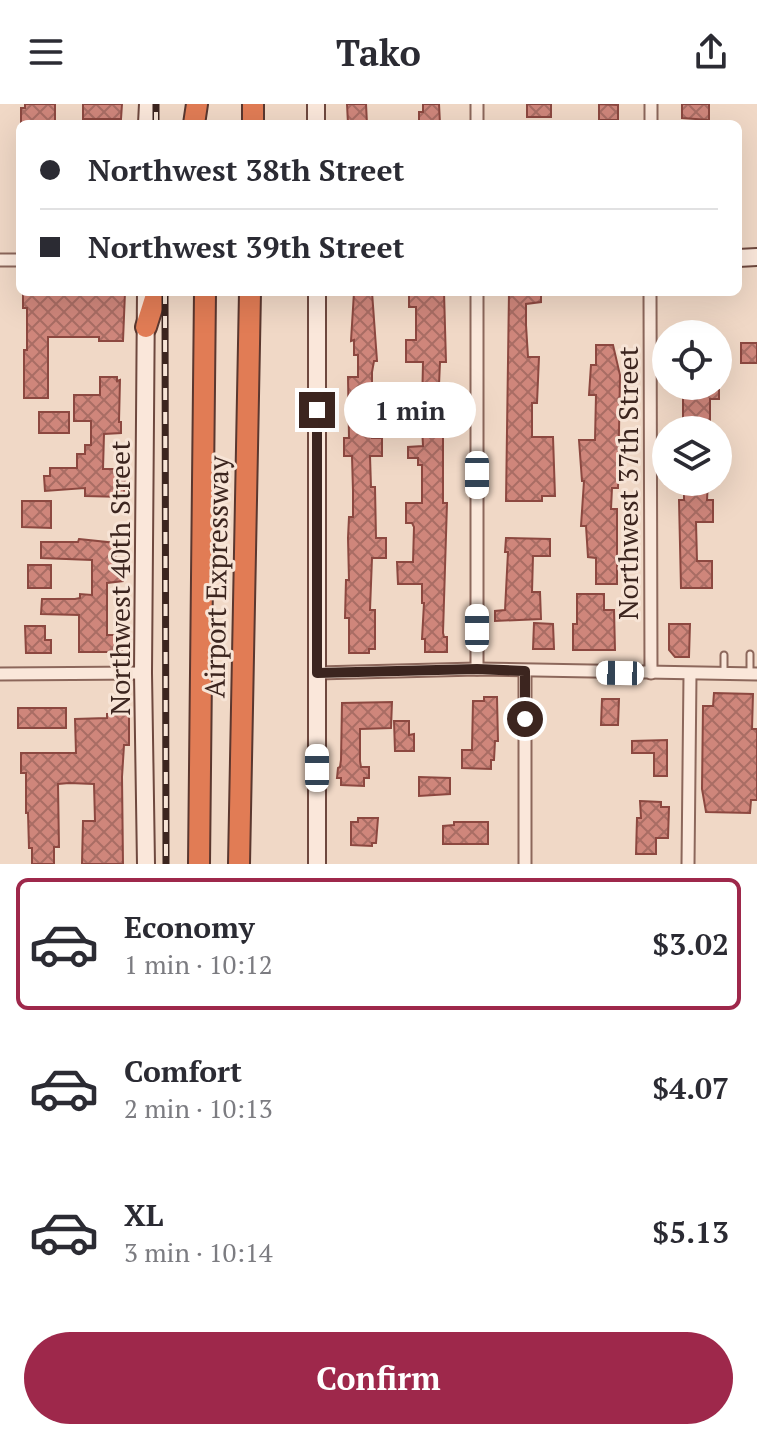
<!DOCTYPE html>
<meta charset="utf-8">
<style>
:root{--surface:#fff;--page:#f7f7f7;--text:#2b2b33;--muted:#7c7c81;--line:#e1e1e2;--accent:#9e284b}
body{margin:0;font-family:"PT Serif",serif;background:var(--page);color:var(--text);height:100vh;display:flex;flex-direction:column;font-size:30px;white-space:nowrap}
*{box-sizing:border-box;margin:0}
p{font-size:26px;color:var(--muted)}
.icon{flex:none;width:44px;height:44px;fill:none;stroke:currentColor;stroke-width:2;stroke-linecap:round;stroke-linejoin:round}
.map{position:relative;height:760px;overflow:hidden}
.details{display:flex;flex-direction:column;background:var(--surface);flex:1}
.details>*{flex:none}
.guide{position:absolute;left:16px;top:16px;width:726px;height:176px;border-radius:12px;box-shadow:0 8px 32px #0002;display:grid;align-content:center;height:176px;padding:0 24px;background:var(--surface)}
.tools{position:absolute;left:652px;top:216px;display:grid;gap:16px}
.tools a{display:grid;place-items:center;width:80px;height:80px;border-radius:50%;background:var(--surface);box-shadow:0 8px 32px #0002;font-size:40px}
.end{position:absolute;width:36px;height:36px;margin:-18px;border:10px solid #3c251f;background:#fff;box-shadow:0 0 0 4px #fff}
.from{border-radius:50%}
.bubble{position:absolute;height:56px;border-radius:28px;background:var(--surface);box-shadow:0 8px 32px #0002;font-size:26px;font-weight:600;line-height:56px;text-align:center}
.car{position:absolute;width:24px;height:48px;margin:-24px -12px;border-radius:10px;box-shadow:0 0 6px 2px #0007;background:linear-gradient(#fff 24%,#345 0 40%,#fff 0 76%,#345 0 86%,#fff 0)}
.guide b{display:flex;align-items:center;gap:28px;height:76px;font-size:30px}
.guide b+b{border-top:2px solid var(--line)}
.guide i{width:20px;height:20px;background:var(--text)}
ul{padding:14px 0 0;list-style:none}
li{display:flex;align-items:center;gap:24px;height:132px;margin:0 16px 12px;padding:0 8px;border:4px solid transparent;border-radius:12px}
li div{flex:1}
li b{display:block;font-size:30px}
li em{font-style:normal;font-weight:600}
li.active{border-color:var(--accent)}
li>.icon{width:72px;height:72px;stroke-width:1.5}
.primary-button{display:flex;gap:16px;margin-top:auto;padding:16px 24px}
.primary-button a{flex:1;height:92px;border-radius:48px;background:var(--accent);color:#fff;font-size:32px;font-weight:600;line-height:92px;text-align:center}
header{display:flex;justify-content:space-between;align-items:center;height:104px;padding:0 24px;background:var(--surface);font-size:36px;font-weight:600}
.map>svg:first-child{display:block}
.building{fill:url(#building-cross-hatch);stroke:#8c4840;stroke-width:2}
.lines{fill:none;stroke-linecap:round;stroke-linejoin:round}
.lane-casing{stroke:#8c675b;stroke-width:9}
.street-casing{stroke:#8c675b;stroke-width:15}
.secondary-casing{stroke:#6e483e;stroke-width:20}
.highway-casing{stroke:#5a372f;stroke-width:24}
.lane{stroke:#fae7da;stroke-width:5}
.street{stroke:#fae7da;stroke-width:11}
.secondary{stroke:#fae7da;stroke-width:16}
.highway{stroke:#e17c55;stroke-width:20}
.rail-casing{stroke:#3c251f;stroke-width:7}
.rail{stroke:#f7e4d6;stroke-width:4;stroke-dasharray:12;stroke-linecap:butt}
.route{stroke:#3c251f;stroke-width:10}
.labels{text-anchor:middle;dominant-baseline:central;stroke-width:6;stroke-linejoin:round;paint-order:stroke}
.street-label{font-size:28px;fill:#3c251f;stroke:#f7e4d6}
</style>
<header><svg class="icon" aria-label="menu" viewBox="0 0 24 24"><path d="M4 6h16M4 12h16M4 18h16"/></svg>Tako<svg class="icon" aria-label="share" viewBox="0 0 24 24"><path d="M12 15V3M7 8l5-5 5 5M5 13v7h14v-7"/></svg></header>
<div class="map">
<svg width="757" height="760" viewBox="0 0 757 760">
<defs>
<pattern id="building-cross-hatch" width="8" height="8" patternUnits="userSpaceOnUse" patternTransform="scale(2)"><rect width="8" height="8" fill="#cf867b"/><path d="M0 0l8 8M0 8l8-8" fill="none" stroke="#a96d64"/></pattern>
</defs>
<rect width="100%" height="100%" fill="#f0d8c6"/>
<g class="building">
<polygon points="25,0 55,0 55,20 21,20 21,4 25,4"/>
<polygon points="83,0 122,0 121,15 83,15"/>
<polygon points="347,0 366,0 367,20 348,20"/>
<polygon points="423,0 439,0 440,20 419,20 419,8 423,8"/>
<rect x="527" y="0" width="24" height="13"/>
<polygon points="599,0 618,1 618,16 599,16"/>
<polygon points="682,0 709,0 709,16 682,14"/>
<polygon points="23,188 125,188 123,237 99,237 99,233 48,233 48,294 24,294 24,246 27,246 27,204 23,204"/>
<polygon points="354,188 372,188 377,257 374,257 372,268 372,334 382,334 382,352 370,352 371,383 375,383 376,434 386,434 386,454 372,454 370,506 375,506 375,545 369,545 369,549 349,549 349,514 345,514 346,476 349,476 348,434 349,413 353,413 353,387 352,352 344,352 344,334 349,334 348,273 358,273 358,251 354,251 354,236 351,237"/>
<polygon points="409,188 444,188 446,258 440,258 439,281 443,281 443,399 447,399 443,529 444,533 447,533 447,548 425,548 425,535 422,535 424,499 422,499 422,480 398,480 397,458 413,458 414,423 412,419 406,419 406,399 422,399 422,361 418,361 418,354 408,354 408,343 423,342 422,322 417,322 417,304 422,304 423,258 406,258 406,236 416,236 416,203 409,203"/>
<polygon points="509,188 541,188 541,198 526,200 526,221 528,253 539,253 537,299 532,299 532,333 553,333 555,392 542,392 542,397 506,397"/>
<rect x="741" y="239" width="16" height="20"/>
<polygon points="596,241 613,241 620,271 618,384 612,384 611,405 617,405 617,480 596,480 596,454 588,453 586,422 581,422 584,377 582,377 579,336 595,336 596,291 589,291 591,261 596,261"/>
<polygon points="100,273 117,273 117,277 120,276 119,318 121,318 121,329 104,330 103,365 125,365 124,393 85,392 85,384 45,387 44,372 50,372 50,364 77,364 77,350 85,350 85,341 91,341 91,317 74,317 74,291 100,291"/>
<polygon points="683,282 719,282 719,295 710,295 710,324 683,324"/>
<rect x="39" y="308" width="30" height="21"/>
<polygon points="688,378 708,378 707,396 713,396 713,418 696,418 697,457 712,457 712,484 681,484 679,396 684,396 684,383"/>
<polygon points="22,397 51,397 51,424 22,423"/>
<polygon points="506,434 550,435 550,452 533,452 532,488 540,488 541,515 495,517 495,507 505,506 508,448 505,448"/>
<polygon points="79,435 116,439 115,460 123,460 123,477 107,479 107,531 123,531 122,548 79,548 79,511 41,510 42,495 75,495 80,494 80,490 92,491 92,456 41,454 41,438 78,438"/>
<rect x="28" y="461" width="23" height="23"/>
<polygon points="577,490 604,490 604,506 614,506 615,546 573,546 573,520 577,520"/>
<polygon points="534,519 553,520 554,545 533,545"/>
<polygon points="669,520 690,520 689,553 675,553 669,546"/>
<polygon points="25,522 45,522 45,536 51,536 51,549 26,549"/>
<polygon points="714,589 753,590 752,625 757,625 757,696 751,696 750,709 706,708 702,685 703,602 713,602"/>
<polygon points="484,593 497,593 498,637 495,637 494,656 491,656 491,665 462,664 462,646 472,646 473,597 484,597"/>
<polygon points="602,595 619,595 618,621 601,621"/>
<polygon points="392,598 391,624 360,625 360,657 361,663 369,663 369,674 364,674 364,682 341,681 341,674 337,674 338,664 340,663 341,656 342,599"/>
<rect x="18" y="604" width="48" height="20"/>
<polygon points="107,610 129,610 129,641 124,641 122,673 123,760 82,760 83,717 95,717 94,680 69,679 58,680 59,743 54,743 54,760 32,760 32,744 29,744 28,709 26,709 26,669 21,669 21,649 76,649 75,615 107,614"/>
<polygon points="394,617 409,617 409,631 414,630 414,647 395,647"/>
<polygon points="667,636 667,672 654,672 654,649 632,649 632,637"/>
<polygon points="419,673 450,674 450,690 419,692"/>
<polygon points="640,697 661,698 661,703 669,703 668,734 656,734 656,750 636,750 637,714 641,714"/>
<polygon points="358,714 378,714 376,739 372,739 372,742 351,741 351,718 358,718"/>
<polygon points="454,718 488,718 488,740 443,740 443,722 454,721"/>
</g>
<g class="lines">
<defs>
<g id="lane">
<polyline points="750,550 750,569"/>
<polyline points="724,551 724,570"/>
</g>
<g id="street">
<polyline points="477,0 477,20"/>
<polyline points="651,20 651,0"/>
<polyline points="0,156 20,156"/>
<polyline points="477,188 477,565"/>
<polyline points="650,188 651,569"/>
<polyline points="317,569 477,565 757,570"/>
<polyline points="0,570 143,569"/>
<polyline points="525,760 525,567"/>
<polyline points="688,760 690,571"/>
</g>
<g id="secondary">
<polyline points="316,0 316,20"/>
<polyline points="147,20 148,0"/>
<polyline points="738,154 757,153"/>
<polyline points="146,760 143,569 146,188"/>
<polyline points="317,760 317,188"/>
</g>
<g id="highway">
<polyline points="194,20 197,0"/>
<polyline points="253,20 253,0"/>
<polyline points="146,223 157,188"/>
<polyline points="199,760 205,188"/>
<polyline points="239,760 250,188"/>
</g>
</defs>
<use href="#lane" class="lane-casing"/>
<use href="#street" class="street-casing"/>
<use href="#secondary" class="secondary-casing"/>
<use href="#highway" class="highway-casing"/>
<use href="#lane" class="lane"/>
<use href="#street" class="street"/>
<use href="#secondary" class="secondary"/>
<use href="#highway" class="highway"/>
<defs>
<g id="rail">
<polyline points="156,20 156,0"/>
<polyline points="165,188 166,760"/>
</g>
</defs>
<use href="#rail" class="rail-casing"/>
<use href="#rail" class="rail"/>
</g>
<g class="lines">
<polyline class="route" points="317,306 317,569 477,565 525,567 525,615"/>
</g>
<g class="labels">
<g class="street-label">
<text transform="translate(627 379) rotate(-90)">Northwest 37th Street</text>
<text transform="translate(216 473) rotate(-89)">Airport Expressway</text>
<text transform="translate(119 474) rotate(-90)">Northwest 40th Street</text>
</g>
</g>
</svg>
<div class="tools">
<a><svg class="icon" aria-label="locate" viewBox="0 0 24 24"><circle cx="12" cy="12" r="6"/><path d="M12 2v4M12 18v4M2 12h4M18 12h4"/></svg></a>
<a><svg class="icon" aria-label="layers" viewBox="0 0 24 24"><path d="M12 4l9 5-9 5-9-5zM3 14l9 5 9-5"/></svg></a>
</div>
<i class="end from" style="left:525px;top:615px"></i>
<i class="end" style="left:317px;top:306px"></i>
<div class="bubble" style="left:344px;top:278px;width:132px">1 min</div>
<i class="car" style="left:477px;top:371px;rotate:180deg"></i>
<i class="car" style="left:477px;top:524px;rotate:0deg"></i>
<i class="car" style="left:620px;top:569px;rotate:271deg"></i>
<i class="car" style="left:317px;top:664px;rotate:0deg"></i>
<div class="guide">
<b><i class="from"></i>Northwest 38th Street</b>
<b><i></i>Northwest 39th Street</b>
</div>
</div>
<section class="details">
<ul>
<li class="active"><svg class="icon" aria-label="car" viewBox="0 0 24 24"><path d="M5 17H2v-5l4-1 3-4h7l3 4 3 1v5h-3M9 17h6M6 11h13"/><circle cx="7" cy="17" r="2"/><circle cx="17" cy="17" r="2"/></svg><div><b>Economy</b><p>1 min · 10:12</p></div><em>$3.02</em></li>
<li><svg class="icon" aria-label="car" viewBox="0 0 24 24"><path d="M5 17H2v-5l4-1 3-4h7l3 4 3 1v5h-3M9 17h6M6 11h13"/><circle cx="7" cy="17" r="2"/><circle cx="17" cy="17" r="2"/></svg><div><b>Comfort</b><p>2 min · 10:13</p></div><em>$4.07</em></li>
<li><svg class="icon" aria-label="car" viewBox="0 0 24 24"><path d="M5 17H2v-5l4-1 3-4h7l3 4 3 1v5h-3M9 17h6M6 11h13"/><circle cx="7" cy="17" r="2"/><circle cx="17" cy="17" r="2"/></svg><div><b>XL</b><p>3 min · 10:14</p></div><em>$5.13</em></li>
</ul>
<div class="primary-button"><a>Confirm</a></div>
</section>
